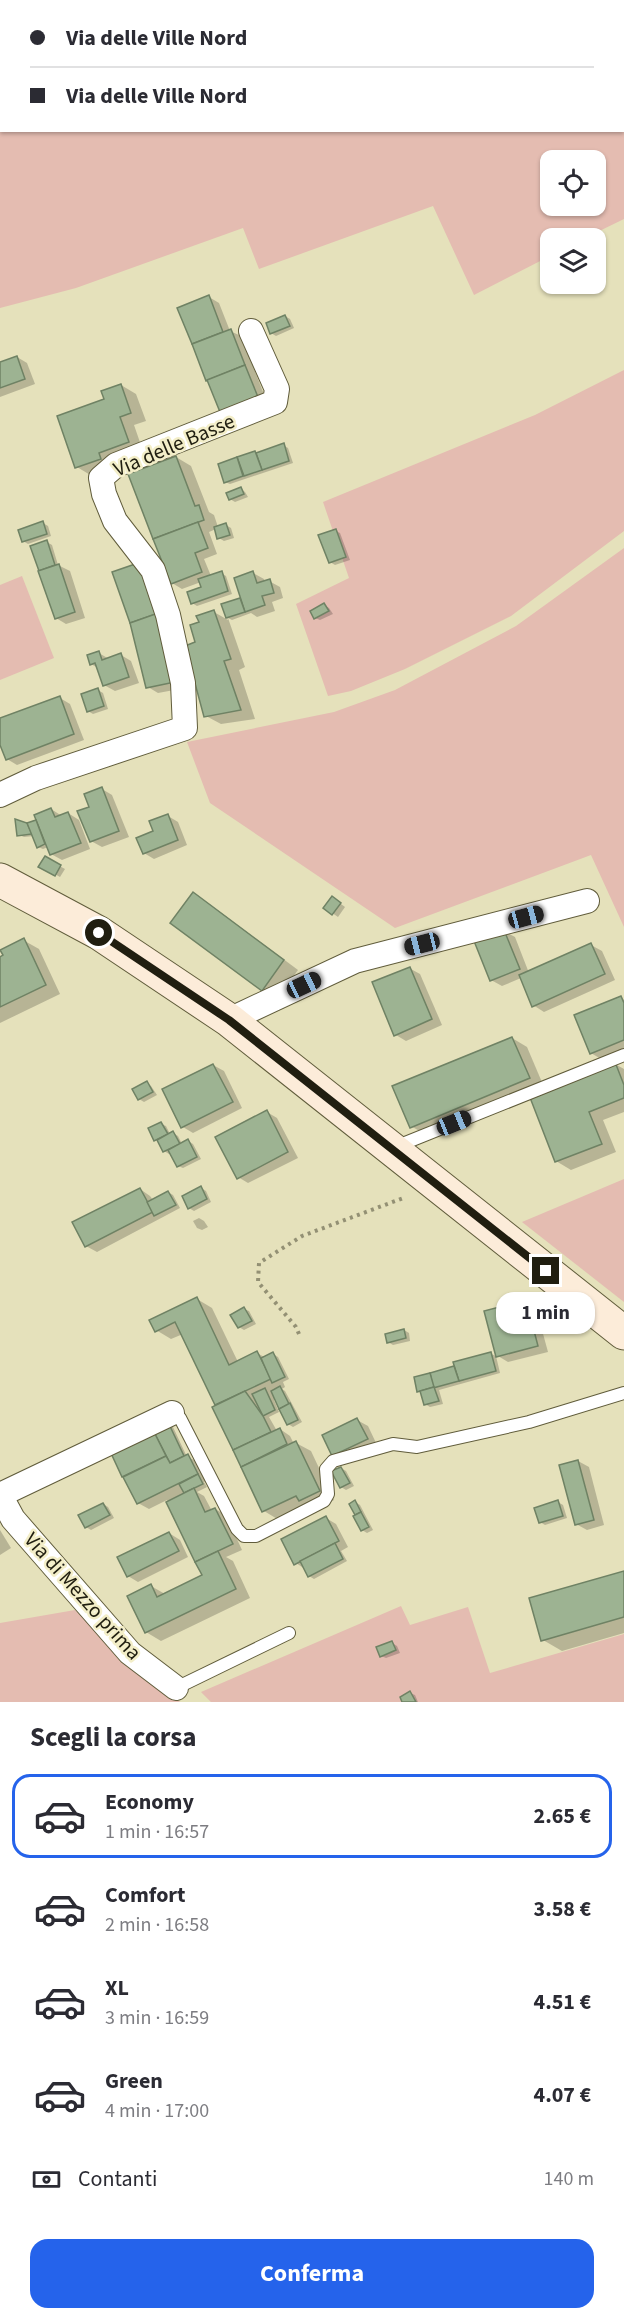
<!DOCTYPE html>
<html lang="it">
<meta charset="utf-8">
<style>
:root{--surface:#fff;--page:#f2f2f3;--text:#2b2b33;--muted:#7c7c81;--line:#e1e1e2;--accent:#2563eb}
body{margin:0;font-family:"Source Sans 3",sans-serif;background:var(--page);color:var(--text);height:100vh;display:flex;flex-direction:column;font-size:22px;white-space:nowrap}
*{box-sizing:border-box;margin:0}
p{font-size:20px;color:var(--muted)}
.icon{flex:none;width:33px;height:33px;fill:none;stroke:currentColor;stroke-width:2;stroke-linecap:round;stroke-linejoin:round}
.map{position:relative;height:1702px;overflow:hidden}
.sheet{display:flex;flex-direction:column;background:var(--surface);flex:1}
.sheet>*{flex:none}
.guide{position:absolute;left:0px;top:0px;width:624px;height:132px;box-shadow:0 2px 4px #0004;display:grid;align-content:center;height:132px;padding:0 30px;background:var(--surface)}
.buttons{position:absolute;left:540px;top:150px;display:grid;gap:12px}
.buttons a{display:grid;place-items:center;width:66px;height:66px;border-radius:12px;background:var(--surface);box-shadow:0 2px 4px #0004;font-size:30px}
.end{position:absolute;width:27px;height:27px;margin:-14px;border:8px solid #201e10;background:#fff;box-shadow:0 0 0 3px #fff}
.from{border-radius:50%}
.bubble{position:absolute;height:42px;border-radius:18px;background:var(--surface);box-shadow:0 2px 4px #0004;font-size:20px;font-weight:700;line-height:42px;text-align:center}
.car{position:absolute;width:18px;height:36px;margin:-18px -9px;border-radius:8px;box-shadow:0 0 4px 2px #0007;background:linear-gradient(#222 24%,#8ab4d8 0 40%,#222 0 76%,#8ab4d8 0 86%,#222 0)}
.guide b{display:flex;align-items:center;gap:21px;height:57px;font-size:22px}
.guide b+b{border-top:2px solid var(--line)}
.guide i{width:15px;height:15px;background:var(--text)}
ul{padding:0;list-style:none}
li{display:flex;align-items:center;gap:18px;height:84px;margin:0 12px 9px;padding:0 18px;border:3px solid transparent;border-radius:18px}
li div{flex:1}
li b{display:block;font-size:22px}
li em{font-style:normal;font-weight:700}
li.active{border-color:var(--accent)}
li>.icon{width:54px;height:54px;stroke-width:1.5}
h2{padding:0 30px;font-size:27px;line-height:72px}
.pay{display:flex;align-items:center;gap:15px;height:66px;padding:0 30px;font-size:22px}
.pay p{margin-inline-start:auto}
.action{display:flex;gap:12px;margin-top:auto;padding:12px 30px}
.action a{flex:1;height:69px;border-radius:18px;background:var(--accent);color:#fff;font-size:24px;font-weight:700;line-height:69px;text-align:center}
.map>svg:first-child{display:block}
.green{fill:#e4bcb1;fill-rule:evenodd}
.shadow{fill:#0003}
.building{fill:#9db392;stroke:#6f8264;stroke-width:1.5}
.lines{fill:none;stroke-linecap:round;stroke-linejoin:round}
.lane-casing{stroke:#605c3b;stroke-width:14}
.street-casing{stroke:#605c3b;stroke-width:26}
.secondary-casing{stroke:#605c3b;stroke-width:35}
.path{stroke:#939074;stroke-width:4;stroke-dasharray:3 4.5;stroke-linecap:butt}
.lane{stroke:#fff;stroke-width:12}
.street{stroke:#fff;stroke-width:24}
.secondary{stroke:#fcecd9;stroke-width:33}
.route{stroke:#201e10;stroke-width:8}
.labels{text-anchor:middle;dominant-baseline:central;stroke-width:5;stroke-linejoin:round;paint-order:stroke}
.street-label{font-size:21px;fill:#201e10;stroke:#f3eec8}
</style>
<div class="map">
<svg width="624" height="1702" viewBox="0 0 624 1702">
<rect width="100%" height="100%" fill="#e5e1bb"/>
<g class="green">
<path d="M0 0H624V219L585 238H550V256L474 295 433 206 259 269 243 228 76 288 0 308ZM2 2H622V130H2ZM550 160H596V206H550Z"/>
<polygon points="624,370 624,531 511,616 405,669 351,691 328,696 296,604 349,578 323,502 535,415"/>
<polygon points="624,548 624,927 591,855 395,928 210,803 187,742 334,712 395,690 516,626"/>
<polygon points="22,576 54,658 0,680 0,585"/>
<polygon points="624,1179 624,1302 522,1222"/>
<polygon points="401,1606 410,1625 468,1607 490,1673 624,1634 624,1702 211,1702 201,1692"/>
<polygon points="75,1610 173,1695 180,1702 0,1702 0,1623"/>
</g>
<g class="shadow">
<polygon points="41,0 58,0 59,2 42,2"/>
<polygon points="458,0 521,0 522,2 456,2"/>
<polygon points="209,297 219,303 230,331 241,336 267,402 221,410 179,309"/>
<polygon points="285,316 290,319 294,328 276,336 271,333"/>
<polygon points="17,357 27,363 35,384 0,397 0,363"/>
<polygon points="121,385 136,394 146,421 134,425 143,451 92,476 77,467 106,400"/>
<polygon points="283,445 288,448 293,463 230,484 225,482 220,465"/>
<polygon points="176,457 191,466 209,512 214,515 218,527 226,525 231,528 234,538 224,541 219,538 216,529 209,532 217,554 204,559 211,576 221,573 226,576 232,594 197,606 192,603 203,588 201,582 182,589 172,583"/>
<polygon points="241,489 245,492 248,497 235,502 230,499"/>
<polygon points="43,523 48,526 51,536 28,544 23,541"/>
<polygon points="336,531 340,533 350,560 335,565 330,562"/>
<polygon points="47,542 52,545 58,565 70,571 85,618 66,624 56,618 40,572"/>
<polygon points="253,573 264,579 265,582 269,581 280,587 283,598 272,602 275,611 257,617 251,613 232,620 228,618 245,667 239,670 255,719 221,724 206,716 197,643 201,623 214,612 228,620 223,605 242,598"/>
<polygon points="324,605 329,608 333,614 320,620 315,618"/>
<polygon points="177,634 185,688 158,693 148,687"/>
<polygon points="99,653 109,659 121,655 131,661 139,683 115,691 104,685 98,668 91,664"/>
<polygon points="98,690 103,693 108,709 93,714 88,711"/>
<polygon points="60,698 70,704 84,740 17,765 7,759 0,741 0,720"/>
<polygon points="102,789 112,795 129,837 102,847 91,841 91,807"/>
<polygon points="51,809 62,816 68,813 79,820 90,849 62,860 51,854 48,847 43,849 38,847 34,836 24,837 19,835 27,824 38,821"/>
<polygon points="168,816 178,822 187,845 154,859 144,853 155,832"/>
<polygon points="45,858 65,869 60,877 41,866"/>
<polygon points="193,894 208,903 298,970 277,998 262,989"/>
<polygon points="337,901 345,907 338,917 325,908"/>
<polygon points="504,931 515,937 529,973 591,945 602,951 615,980 544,1012 533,1005 521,978 502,986 491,980"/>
<polygon points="23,940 39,949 60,994 0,1023 0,958"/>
<polygon points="409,968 420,974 442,1025 406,1041 396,1035"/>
<polygon points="621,998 624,1000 624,1050 601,1059 591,1053"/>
<polygon points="512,1038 527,1047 544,1087 426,1135 411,1126"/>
<polygon points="615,1064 624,1069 624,1112 603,1120 616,1152 571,1170 556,1161"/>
<polygon points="213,1065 224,1071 242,1108 193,1133 183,1127"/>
<polygon points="146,1083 151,1086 157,1095 144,1102 139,1099"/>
<polygon points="267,1112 277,1118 298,1158 248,1183 238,1177"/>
<polygon points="161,1124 166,1126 170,1134 173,1133 178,1136 182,1144 188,1141 193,1144 201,1159 183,1168 178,1166 171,1153 169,1154 164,1151 150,1129"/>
<polygon points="201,1188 206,1191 211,1202 194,1211 189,1208"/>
<polygon points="140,1189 150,1196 153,1200 168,1192 173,1195 180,1208 97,1252 86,1246"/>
<polygon points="199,1218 204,1221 208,1227 202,1230 197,1228 193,1221"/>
<polygon points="197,1299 212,1308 238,1362 257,1353 266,1358 273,1354 278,1357 289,1379 283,1382 285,1387 282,1389 285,1391 302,1422 293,1427 288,1424 276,1399 274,1400 279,1412 269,1417 277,1431 280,1429 290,1436 294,1444 296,1443 311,1451 334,1500 316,1509 279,1520 264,1511 214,1408 218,1406 183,1334 171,1339 156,1330"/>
<polygon points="526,1302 536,1308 548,1352 508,1362 498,1356"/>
<polygon points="244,1309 249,1311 256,1324 244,1330 239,1327"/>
<polygon points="404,1330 409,1333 410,1341 393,1345 388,1342"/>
<polygon points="491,1354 496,1356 500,1373 439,1390 443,1404 430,1407 425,1404 415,1378 456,1367"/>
<polygon points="357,1420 368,1426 377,1445 333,1455"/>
<polygon points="168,1424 173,1427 187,1457 199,1462 208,1480 204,1482 207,1487 197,1492 204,1496 212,1511 215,1509 226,1515 242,1550 226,1557 233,1561 250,1598 161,1641 146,1632 129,1597 151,1586 165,1594 204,1576 167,1500 149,1509 138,1503 112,1451"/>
<polygon points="578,1461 589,1467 604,1525 587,1530 576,1524"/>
<polygon points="341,1468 346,1471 354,1486 346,1490 341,1487"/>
<polygon points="355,1502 360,1505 373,1530 367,1533 362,1530"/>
<polygon points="558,1502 563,1505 567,1518 545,1525 540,1522"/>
<polygon points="103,1504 108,1507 114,1518 91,1530 86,1527"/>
<polygon points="326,1518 336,1524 348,1547 341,1551 347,1561 314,1579 309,1576 305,1569 296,1563"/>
<polygon points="0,1530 11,1548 0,1555"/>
<polygon points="169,1533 180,1540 188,1557 138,1582 128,1576"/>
<polygon points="624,1573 624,1633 562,1651 543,1640"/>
<polygon points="392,1643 397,1646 400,1653 386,1658 381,1656"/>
<polygon points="410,1693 415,1695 418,1702 404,1702"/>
</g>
<g class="building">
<polygon points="209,295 223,332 192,344 177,308"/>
<polygon points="285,315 290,326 270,334 266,323"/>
<polygon points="231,329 245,365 206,381 192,344"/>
<polygon points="17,356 25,379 0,388 0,362"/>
<polygon points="245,365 258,397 220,412 207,380"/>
<polygon points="121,384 131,413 120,417 129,442 99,453 101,459 75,468 57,416 104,399 101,391"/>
<polygon points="284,443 289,461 262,470 256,453"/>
<polygon points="255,451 262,470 244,476 237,457"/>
<polygon points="176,456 195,506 199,505 204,520 153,539 128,474"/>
<polygon points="237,457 243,476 224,483 218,464"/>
<polygon points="241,487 244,494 229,500 226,493"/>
<polygon points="43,521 47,534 22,542 18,530"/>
<polygon points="198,522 208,548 195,553 202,572 171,584 153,539"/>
<polygon points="226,523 230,535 217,539 214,527"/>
<polygon points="336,529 346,557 329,563 318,535"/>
<polygon points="47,540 55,565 39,571 30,546"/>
<polygon points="141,562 159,613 130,623 112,572"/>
<polygon points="59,564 75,612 55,619 38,571"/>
<polygon points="222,571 228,591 191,604 187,592 201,587 198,579"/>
<polygon points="253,571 257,583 270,579 274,593 262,596 265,605 245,612 234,578"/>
<polygon points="240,598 245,612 226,618 221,604"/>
<polygon points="324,603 329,611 314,619 310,611"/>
<polygon points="214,610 231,659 224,661 241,710 204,717 185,646 195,642 190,625 199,622 196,616"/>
<polygon points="161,612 175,682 146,688 130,623"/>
<polygon points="99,651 102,660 121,653 129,677 103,686 95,663 90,665 87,655"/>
<polygon points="98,688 104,706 87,712 81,694"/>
<polygon points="60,696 74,734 6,760 0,745 0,718"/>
<polygon points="102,787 119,831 90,842 77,811 89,807 84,794"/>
<polygon points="51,808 55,817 68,812 81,843 50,855 34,815"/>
<polygon points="168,814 178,840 143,854 136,838 153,831 149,821"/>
<polygon points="15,819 27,823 32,834 17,836"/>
<polygon points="36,820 45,844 37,848 27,823"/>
<polygon points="45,856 61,865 55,876 38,867"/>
<polygon points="193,892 284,960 262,991 170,923"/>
<polygon points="332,896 341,903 332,915 323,908"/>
<polygon points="504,930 520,969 490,981 474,941"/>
<polygon points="24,938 46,985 0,1007 0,957 3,955 0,950"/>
<polygon points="591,943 605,974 532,1007 519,975"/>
<polygon points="410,967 432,1019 394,1036 372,982"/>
<polygon points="621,996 624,1003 624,1040 590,1054 574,1015"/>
<polygon points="512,1037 530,1078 410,1128 392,1086"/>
<polygon points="615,1062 624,1085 624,1098 589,1112 602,1144 555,1162 529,1095"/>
<polygon points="213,1064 233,1102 181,1128 162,1089"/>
<polygon points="147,1081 153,1092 138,1100 132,1089"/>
<polygon points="267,1110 288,1152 237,1179 215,1137"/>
<polygon points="161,1122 168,1134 154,1141 148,1128"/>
<polygon points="173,1131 180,1144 163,1152 157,1140"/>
<polygon points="188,1139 197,1157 177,1167 168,1150"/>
<polygon points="201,1186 207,1199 188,1209 182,1196"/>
<polygon points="140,1188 153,1212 85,1247 72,1222"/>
<polygon points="168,1191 176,1205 154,1216 147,1202"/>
<polygon points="197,1297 229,1365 257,1351 271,1379 215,1405 175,1322 155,1332 149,1320"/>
<polygon points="526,1300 538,1346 496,1357 484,1311"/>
<polygon points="244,1307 252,1321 238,1328 230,1315"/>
<polygon points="404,1329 406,1338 387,1343 385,1334"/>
<polygon points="273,1352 285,1377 272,1383 261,1358"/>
<polygon points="491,1352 496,1371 459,1381 453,1362"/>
<polygon points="454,1366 459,1381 433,1388 430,1373"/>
<polygon points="430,1373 434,1387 417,1392 414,1377"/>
<polygon points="280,1386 289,1404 279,1409 271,1391"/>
<polygon points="434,1387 439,1401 424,1405 420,1391"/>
<polygon points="265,1388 275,1410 263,1416 252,1394"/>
<polygon points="245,1391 263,1416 271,1432 233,1450 212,1407"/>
<polygon points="290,1403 298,1420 287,1425 279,1409"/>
<polygon points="357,1418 368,1439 332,1456 322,1435"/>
<polygon points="168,1422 184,1456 170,1463 153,1430"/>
<polygon points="280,1428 287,1444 241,1467 233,1450"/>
<polygon points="153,1430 166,1456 122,1477 110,1451"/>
<polygon points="296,1441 320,1491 299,1501 296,1496 262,1512 241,1467"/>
<polygon points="188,1454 198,1474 137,1504 123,1477 166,1456 170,1463"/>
<polygon points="578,1460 594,1520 575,1525 559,1465"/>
<polygon points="341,1467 350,1483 340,1488 331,1471"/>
<polygon points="198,1474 203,1484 184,1493 179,1484"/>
<polygon points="194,1488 205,1512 215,1508 233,1544 195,1562 166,1502"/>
<polygon points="355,1500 361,1512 355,1515 349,1504"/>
<polygon points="558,1500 563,1516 539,1523 534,1508"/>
<polygon points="103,1503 110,1515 85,1528 78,1515"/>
<polygon points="361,1512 369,1527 361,1531 353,1516"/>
<polygon points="326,1516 339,1541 294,1565 281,1539"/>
<polygon points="169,1532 179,1551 127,1577 117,1557"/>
<polygon points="335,1543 343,1559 308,1577 300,1561"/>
<polygon points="218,1551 236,1589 145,1633 127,1596 151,1584 157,1597 202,1575 195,1562"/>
<polygon points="624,1571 624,1617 541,1641 529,1598"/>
<polygon points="392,1641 396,1650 380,1657 376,1647"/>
<polygon points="410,1691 416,1702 402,1702 400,1697"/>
</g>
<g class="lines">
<defs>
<g id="lane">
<polyline points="395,1147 624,1055"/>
<polyline points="172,1413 180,1418 237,1529 244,1536 256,1536 324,1501 328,1494 326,1469 333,1461 393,1444 417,1447 529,1422 624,1393"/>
<polyline points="176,1688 289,1633"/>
</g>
<g id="street">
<polyline points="0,795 36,778 185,728 183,683 168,615 153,570 115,521 104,494 101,478 116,465 275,402 277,389 251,331"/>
<polyline points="229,1020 355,961 587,901"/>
<polyline points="0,1495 13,1519 130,1653 176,1688"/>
<polyline points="0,1495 172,1413"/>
</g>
<polyline id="secondary" points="0,880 99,933 229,1020 624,1333"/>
</defs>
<use href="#lane" class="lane-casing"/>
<use href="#street" class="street-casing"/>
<use href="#secondary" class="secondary-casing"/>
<polyline class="path" points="299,1334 296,1327 258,1282 259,1263 302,1236 406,1197"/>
<use href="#lane" class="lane"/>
<use href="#street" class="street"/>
<use href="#secondary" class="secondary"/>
</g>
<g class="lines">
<polyline class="route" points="99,933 229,1020 546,1271"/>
</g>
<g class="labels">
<g class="street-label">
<text transform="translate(174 445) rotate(-23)">Via delle Basse</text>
<text transform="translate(83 1596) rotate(48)">Via di Mezzo prima</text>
</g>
</g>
</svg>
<div class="buttons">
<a><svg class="icon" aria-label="locate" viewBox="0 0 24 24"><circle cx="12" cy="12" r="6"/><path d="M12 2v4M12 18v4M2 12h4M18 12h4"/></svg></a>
<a><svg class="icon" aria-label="layers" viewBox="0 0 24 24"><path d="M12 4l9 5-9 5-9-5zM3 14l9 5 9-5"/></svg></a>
</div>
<i class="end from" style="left:99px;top:933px"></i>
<i class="end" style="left:546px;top:1271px"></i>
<div class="bubble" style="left:496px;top:1292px;width:99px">1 min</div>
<i class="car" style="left:526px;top:917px;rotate:75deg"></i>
<i class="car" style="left:422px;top:944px;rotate:256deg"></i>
<i class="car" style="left:304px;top:985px;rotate:65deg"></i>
<i class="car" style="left:454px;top:1123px;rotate:68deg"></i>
<div class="guide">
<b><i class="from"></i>Via delle Ville Nord</b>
<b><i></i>Via delle Ville Nord</b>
</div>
</div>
<section class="sheet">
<h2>Scegli la corsa</h2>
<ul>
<li class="active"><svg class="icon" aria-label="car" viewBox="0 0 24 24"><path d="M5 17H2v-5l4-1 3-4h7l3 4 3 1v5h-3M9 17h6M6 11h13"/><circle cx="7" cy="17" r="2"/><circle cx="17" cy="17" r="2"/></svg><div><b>Economy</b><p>1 min · 16:57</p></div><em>2.65 €</em></li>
<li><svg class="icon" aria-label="car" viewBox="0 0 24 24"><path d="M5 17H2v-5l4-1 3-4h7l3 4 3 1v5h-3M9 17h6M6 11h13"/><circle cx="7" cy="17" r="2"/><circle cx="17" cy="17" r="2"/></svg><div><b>Comfort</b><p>2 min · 16:58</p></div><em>3.58 €</em></li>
<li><svg class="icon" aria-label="car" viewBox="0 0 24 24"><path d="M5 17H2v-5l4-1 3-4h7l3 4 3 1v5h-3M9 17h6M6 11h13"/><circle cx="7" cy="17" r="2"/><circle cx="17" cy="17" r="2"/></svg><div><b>XL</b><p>3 min · 16:59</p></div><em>4.51 €</em></li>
<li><svg class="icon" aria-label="car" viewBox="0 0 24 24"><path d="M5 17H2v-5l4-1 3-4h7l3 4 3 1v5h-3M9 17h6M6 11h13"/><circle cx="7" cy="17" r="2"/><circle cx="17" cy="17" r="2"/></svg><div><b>Green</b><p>4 min · 17:00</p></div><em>4.07 €</em></li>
</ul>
<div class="pay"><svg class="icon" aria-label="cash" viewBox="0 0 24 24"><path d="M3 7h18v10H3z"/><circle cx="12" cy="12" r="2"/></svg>Contanti<p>140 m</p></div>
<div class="action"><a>Conferma</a></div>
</section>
